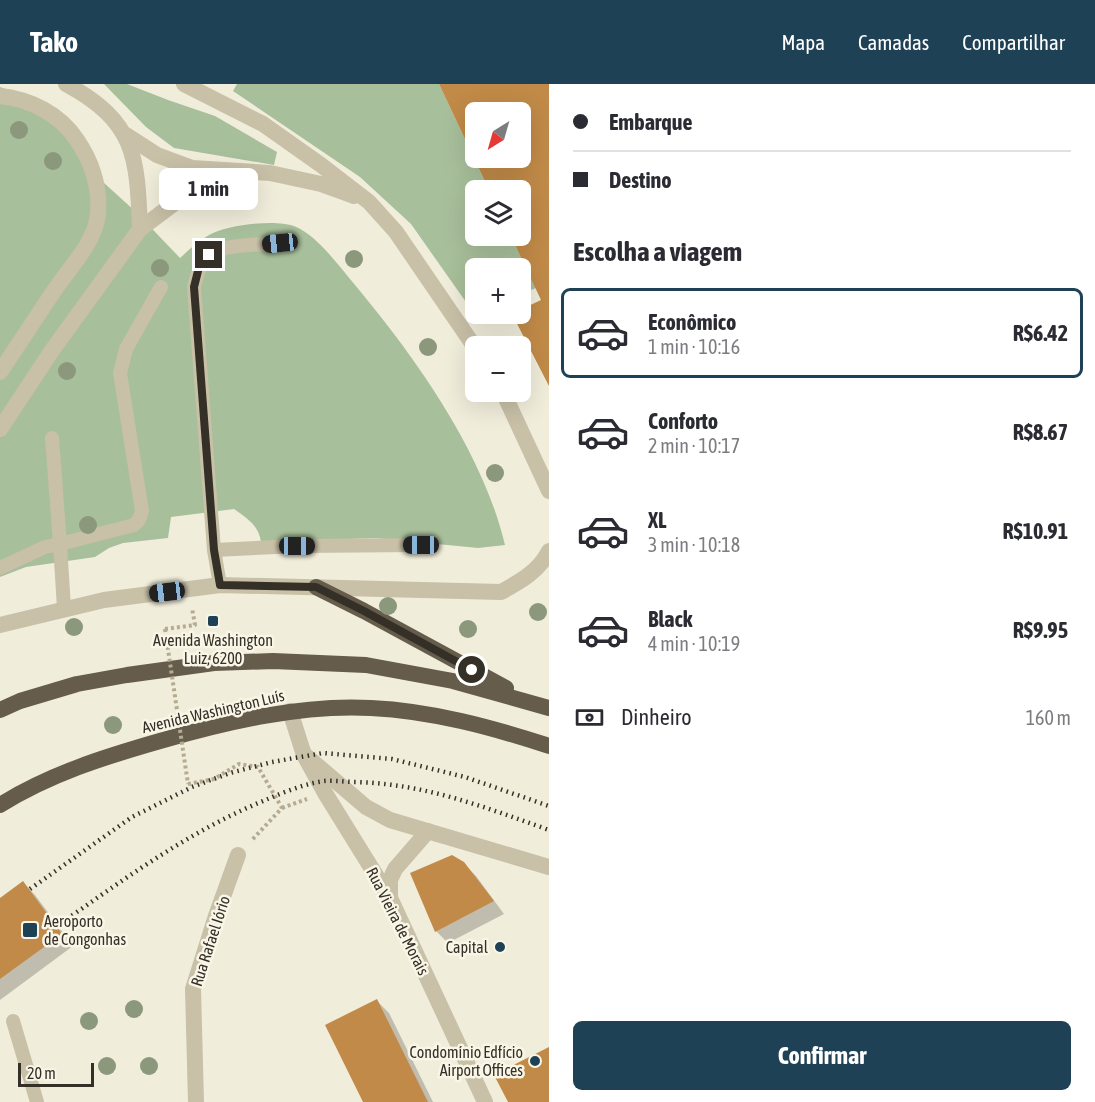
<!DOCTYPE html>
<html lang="pt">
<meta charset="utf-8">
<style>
:root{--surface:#fff;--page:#f7f7f7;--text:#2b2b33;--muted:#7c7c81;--line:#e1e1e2;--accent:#1f4155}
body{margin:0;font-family:"Asap Condensed",sans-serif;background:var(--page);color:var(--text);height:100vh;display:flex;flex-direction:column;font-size:22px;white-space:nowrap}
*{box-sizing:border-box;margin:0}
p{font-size:20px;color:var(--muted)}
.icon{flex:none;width:33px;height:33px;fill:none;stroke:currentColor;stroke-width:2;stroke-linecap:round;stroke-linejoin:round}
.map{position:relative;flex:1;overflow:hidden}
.sheet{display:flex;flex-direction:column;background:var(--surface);width:546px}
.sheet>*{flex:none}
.banner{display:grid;align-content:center;height:132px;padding:0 24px;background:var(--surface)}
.needle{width:39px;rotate:217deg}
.buttons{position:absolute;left:465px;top:18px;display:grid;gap:12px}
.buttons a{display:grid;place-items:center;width:66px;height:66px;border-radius:9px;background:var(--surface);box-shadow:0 6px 24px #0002;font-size:30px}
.scale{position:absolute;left:18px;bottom:15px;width:76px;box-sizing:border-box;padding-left:6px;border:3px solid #353027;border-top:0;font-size:16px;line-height:21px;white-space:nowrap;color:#353027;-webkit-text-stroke:4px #f9f6e7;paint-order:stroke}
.end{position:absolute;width:27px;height:27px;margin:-14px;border:8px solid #353027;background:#fff;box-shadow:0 0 0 3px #fff}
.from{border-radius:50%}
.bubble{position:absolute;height:42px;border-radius:9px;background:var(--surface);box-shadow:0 6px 24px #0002;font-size:20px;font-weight:700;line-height:42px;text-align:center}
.car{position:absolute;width:18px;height:36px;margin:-18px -9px;border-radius:8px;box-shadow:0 0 4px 2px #0007;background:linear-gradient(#222 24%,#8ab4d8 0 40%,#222 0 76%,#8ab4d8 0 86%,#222 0)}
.banner b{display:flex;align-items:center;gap:21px;height:57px;font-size:22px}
.banner b+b{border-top:2px solid var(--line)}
.banner i{width:15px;height:15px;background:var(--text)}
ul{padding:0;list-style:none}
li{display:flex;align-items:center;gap:18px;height:90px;margin:0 12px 9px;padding:0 12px;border:3px solid transparent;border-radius:9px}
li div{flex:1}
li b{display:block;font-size:22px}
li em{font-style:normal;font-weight:700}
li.selected{border-color:var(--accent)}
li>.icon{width:54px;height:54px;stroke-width:1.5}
h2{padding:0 24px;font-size:27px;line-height:72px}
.pay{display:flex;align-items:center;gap:15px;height:66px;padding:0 24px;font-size:22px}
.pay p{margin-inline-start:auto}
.primary-button{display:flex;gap:12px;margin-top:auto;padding:12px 24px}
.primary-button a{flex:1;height:69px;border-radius:9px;background:var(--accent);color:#fff;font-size:24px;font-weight:700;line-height:69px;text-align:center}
header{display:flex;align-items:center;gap:36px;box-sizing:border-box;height:84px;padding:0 30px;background:var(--accent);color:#fff}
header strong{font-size:28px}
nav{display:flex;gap:33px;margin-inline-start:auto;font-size:21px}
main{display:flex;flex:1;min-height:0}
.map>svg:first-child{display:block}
.green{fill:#a8bf9b}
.shadow{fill:#0003}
.building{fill:#c18a48;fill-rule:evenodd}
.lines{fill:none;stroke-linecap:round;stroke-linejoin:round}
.path{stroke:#b4ab91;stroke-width:4;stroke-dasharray:3 3;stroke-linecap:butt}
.service{stroke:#c8c0a7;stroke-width:14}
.minor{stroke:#c8c0a7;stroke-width:16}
.tertiary{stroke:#c8c0a7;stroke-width:16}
.trunk{stroke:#665c4c;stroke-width:16}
.rail{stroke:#353027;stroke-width:4.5;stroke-dasharray:1.5 4.5;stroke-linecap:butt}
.path-bridge{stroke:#b4ab91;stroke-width:4;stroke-dasharray:3 3;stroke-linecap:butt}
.tree{fill:#8c987b}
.route{stroke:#353027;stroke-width:8}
.poi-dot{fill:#1f4155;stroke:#f9f6e7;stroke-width:2}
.labels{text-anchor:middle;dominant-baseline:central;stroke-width:5;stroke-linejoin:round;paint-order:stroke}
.poi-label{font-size:16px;fill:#353027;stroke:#f9f6e7;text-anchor:end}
.street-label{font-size:16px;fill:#353027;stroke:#f9f6e7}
</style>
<header>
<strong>Tako</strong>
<nav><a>Mapa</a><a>Camadas</a><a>Compartilhar</a></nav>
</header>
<main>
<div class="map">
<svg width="549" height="1018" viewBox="0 0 549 1018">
<rect width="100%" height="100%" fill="#f1eddb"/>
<g class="green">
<polygon points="104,0 127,0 168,16 215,32 277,68 274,81 174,64 146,43"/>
<polygon points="237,0 439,0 489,106 476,106 476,152 511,152 536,204 521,210 520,184 476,184 476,230 492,230 480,238 411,140 360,93 233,7"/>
<path d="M0 3 42 19 103 98 136 128 180 174C189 166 198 157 209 151 227 141 274 135 294 142 316 151 335 177 350 195 413 270 482 365 505 461L478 464 376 454 261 458C259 442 247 434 234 425L171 433 168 454 123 459 109 464 95 473 26 483 0 493Z"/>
</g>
<g class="shadow">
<polygon points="441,0 549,0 549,299 514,230 520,230 543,216 512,152 520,152 520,106 491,106 476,74 520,74 520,28 476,28"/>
<polygon points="463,779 476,792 504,830 448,859 436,847"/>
<polygon points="23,799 35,811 73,862 0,916 0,816"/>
<polygon points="377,917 389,929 433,1018 365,1018"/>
</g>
<g class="building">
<path d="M439 0H549V302L512 230H520V226L541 216 511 152H520V106H489ZM476 28H520V74H476Z"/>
<polygon points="452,771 464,778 494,817 435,848 410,789"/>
<polygon points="23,797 62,850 0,895 0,814"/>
<polygon points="377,915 428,1018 363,1018 325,941"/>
<polygon points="549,963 549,1018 508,1018 494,991"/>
</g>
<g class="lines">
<g class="path">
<polyline points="165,545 195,541 192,524"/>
<polyline points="188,700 214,695 239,680 258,683 282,724 251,757"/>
<polyline points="282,724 307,715"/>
</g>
<g class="service">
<polyline points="214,466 297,462 421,461"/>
<polyline points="0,484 45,463 60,460 52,354"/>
<path d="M220 501 214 466 194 203C197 191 200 177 210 170 224 160 262 161 280 159"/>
<polyline points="64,524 60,460 134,441 139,436 142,427 120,289 126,265 161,203"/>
<polyline points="13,937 37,1018"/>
</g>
<g class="minor">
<path d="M66 0C136 38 137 72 140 145"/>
<polyline points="184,0 263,40 321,81 369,118 396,148 476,265"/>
<path d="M0 12C30 15 60 30 77 56 92 78 100 101 98 129 96 157 71 182 56 204 37 232 19 260 0 288"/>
<polyline points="126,51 157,71 192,84 270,89 321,100 354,112"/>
<polyline points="503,308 549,407"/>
<polyline points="0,345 53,265 140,145 204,97 236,87"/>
<path d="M0 541 104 516 220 501 501 508C521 497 539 487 549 467"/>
<polyline points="305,671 366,723 390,736 549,783"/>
<polyline points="196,1018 193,905 216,832 238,771"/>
</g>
<g class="tertiary">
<polyline points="290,627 304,671 325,709 390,814 485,1018"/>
<polyline points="390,814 390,796 395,785 428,747"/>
</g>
<g class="trunk">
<polyline points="316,503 364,527 506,604"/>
<polyline points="0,626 20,617 77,600 127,591 214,579 273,577 366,581 453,597 549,624"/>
<path d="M0 721C50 690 104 673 160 657 226 638 302 620 371 624 432 627 491 643 549 662"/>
</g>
<g class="rail">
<polyline points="30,805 132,733 192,703 230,689 272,678 323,669 392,675 465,693 549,722"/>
<path d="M57 842C123 796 188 748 263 717 282 709 303 700 324 697 334 696 345 698 356 698 426 700 484 723 549 746"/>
</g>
<polyline class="path-bridge" points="165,545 188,700"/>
</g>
<g class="tree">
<circle cx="19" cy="46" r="9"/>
<circle cx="53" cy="77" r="9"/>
<circle cx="354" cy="175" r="9"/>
<circle cx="160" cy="184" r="9"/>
<circle cx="428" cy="263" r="9"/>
<circle cx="67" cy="287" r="9"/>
<circle cx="495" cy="389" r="9"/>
<circle cx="88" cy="441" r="9"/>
<circle cx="388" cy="522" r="9"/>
<circle cx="538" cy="528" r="9"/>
<circle cx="74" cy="543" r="9"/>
<circle cx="468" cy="545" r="9"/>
<circle cx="113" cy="641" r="9"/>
<circle cx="134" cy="925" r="9"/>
<circle cx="89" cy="937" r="9"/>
<circle cx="107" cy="982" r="9"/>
<circle cx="149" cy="982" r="9"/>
</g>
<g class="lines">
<polyline class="route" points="209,171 199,183 194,203 214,466 220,501 316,503 364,527 472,586"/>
</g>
<g class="poi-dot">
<rect x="207" y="531" width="12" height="12" rx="3"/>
<rect x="22" y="838" width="16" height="16" rx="3"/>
<circle cx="500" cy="863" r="6"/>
<circle cx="535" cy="977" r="6"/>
</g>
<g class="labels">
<g class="poi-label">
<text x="213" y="556" text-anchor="middle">Avenida Washington<tspan x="213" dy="18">Luiz, 6200</tspan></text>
<text x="44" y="837" text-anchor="start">Aeroporto<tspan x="44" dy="18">de Congonhas</tspan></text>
<text x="488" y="863">Capital</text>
<text x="523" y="968">Condomínio Edfício<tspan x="523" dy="18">Airport Offices</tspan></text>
</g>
<g class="street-label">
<text transform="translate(213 627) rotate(-13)">Avenida Washington Luís</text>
<text transform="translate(398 837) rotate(63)">Rua Vieira de Morais</text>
<text transform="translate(210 857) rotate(-72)">Rua Rafael Iório</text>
</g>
</g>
</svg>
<div class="buttons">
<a><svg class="needle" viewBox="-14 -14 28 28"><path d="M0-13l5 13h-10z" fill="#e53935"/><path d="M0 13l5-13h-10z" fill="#7c7c81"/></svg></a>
<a><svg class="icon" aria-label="layers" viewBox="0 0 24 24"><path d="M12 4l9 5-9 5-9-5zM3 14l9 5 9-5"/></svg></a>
<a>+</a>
<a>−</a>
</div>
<div class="scale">20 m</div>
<i class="end from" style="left:472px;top:586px"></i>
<i class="end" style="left:209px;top:171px"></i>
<div class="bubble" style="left:159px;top:84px;width:99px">1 min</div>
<i class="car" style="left:280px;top:159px;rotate:264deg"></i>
<i class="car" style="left:421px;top:461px;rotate:270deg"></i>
<i class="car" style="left:297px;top:462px;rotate:90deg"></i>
<i class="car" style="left:167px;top:508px;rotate:263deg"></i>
</div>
<section class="sheet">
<div class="banner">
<b><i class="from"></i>Embarque</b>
<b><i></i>Destino</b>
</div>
<h2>Escolha a viagem</h2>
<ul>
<li class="selected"><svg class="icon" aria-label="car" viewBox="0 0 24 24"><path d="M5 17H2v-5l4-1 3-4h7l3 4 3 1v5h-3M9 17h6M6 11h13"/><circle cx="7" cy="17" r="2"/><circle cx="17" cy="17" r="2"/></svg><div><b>Econômico</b><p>1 min · 10:16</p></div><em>R$6.42</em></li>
<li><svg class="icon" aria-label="car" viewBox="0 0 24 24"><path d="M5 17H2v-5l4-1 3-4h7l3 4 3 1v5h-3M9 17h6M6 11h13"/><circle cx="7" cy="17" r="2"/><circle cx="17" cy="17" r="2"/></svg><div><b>Conforto</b><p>2 min · 10:17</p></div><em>R$8.67</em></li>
<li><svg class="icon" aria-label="car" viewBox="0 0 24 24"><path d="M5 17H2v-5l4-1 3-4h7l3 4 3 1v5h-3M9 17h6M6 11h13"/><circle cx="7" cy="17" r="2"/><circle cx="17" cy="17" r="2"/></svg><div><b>XL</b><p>3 min · 10:18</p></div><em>R$10.91</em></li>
<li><svg class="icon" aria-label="car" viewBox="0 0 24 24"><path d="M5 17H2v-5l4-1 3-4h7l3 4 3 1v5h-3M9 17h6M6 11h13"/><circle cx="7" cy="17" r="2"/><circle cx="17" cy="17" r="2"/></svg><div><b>Black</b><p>4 min · 10:19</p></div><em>R$9.95</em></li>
</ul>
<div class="pay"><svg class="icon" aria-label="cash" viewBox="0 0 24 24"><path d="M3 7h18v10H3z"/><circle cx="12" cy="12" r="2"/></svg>Dinheiro<p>160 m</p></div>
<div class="primary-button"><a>Confirmar</a></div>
</section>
</main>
